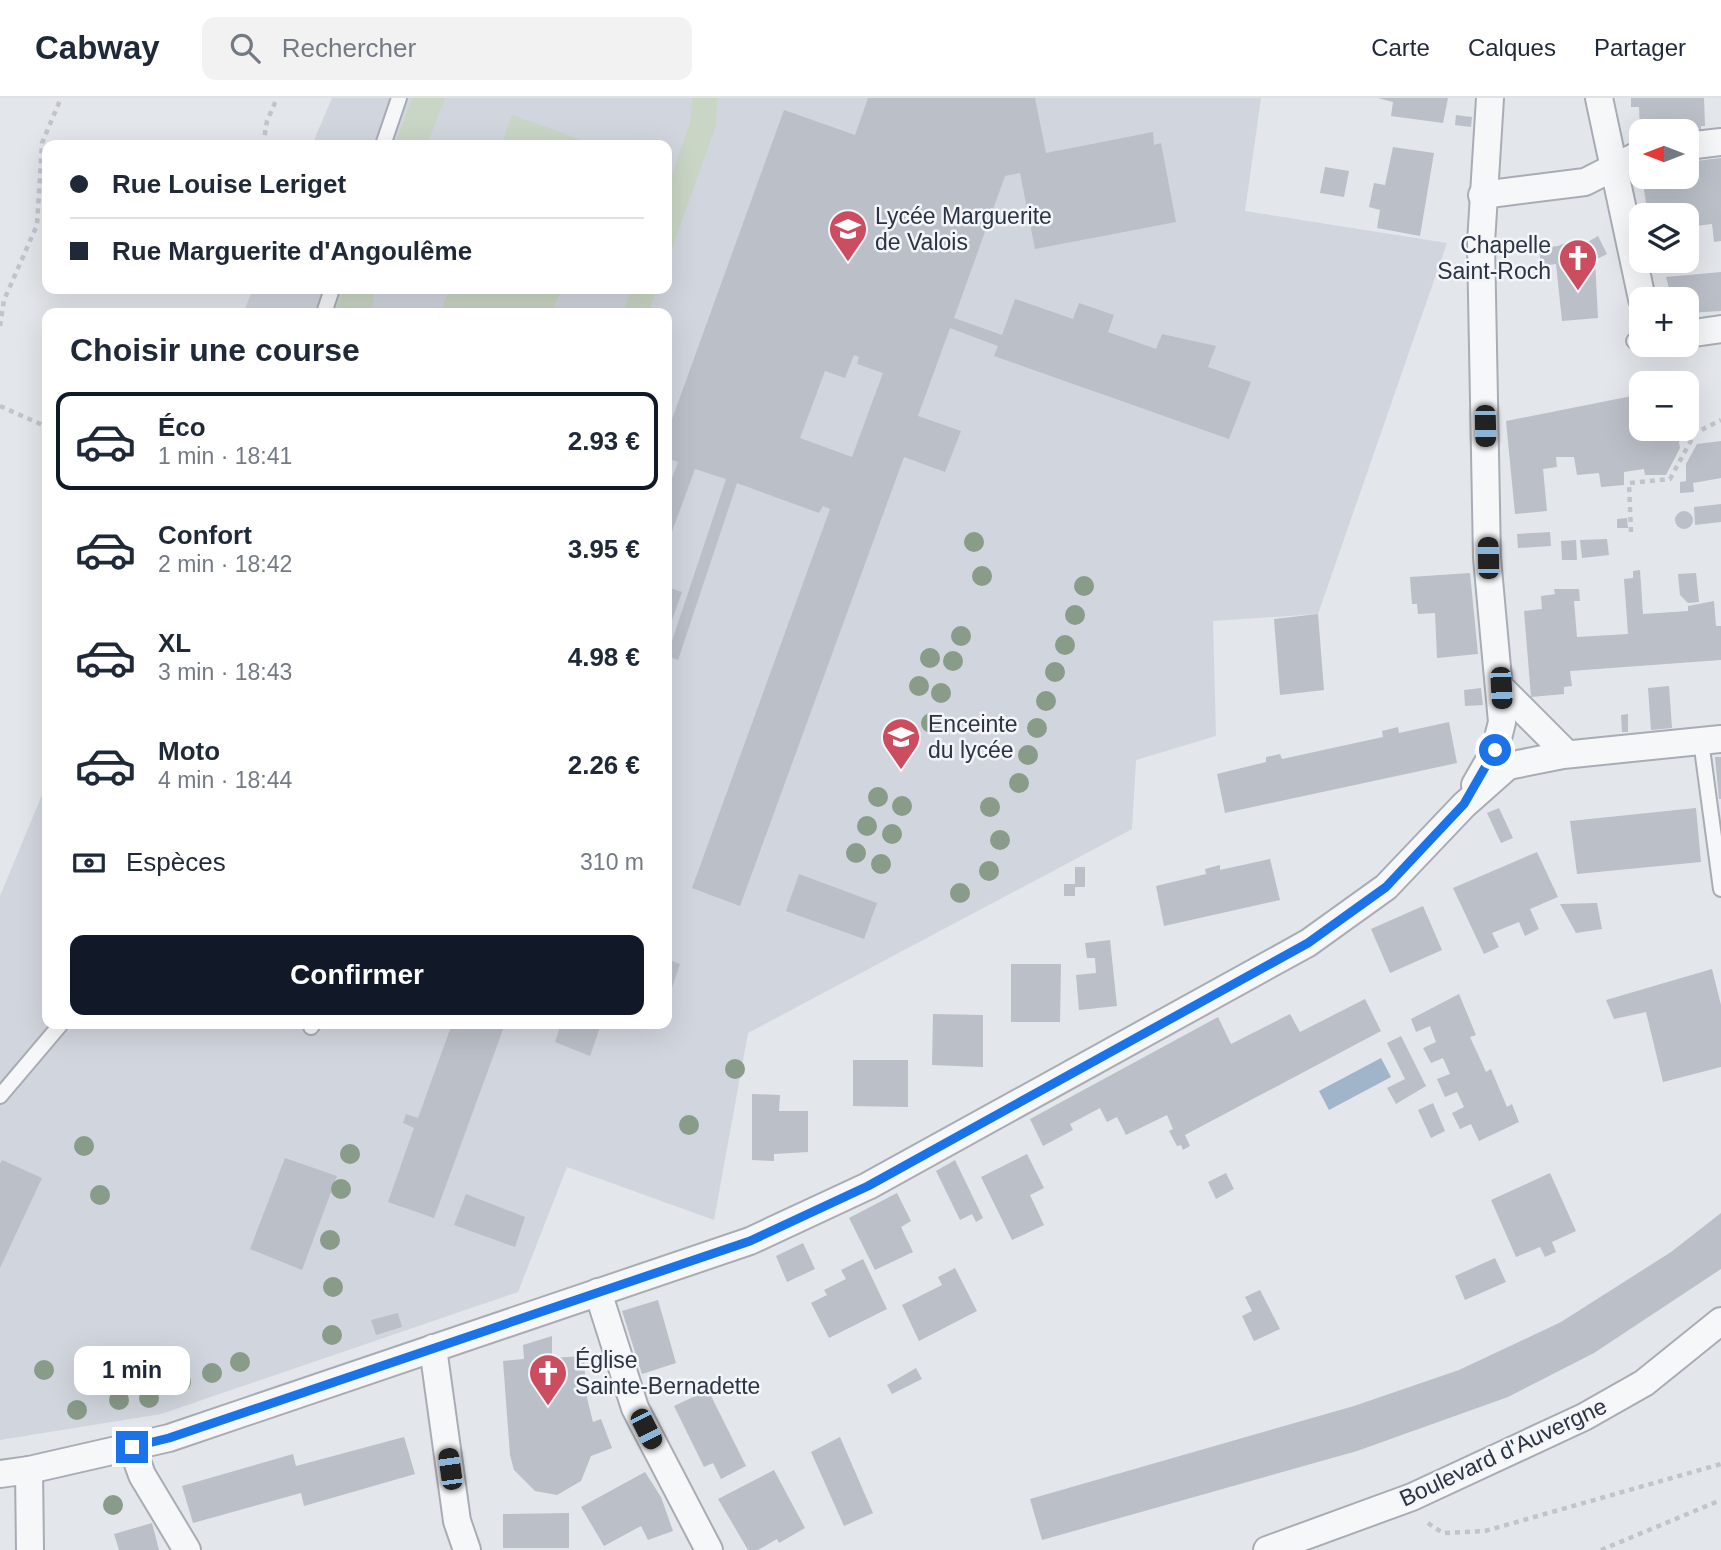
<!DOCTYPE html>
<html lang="fr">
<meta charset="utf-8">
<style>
:root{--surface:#fff;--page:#f2f2f3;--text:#1f2937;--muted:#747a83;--line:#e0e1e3;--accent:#111827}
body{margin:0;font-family:Helvetica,sans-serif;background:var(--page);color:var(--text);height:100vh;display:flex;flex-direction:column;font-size:26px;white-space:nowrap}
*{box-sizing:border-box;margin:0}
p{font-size:23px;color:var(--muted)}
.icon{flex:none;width:38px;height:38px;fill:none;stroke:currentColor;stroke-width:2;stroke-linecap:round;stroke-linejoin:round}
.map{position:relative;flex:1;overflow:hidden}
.side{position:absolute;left:42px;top:210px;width:630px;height:721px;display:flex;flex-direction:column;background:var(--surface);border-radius:14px;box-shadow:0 7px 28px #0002}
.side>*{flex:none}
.hud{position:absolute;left:42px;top:42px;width:630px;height:154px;border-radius:14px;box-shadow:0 7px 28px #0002;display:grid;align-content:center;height:154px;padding:0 28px;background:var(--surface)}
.needle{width:46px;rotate:270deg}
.tools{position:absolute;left:1629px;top:21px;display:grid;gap:14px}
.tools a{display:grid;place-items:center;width:70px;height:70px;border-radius:14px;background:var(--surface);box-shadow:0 7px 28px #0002;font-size:35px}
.end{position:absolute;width:32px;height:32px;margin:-16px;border:9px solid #1a73e8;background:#fff;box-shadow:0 0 0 4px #fff}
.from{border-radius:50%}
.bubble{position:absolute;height:49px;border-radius:14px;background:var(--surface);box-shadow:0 7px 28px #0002;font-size:23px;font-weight:600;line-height:49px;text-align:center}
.car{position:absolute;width:21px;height:42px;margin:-21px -10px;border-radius:9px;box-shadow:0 0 5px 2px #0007;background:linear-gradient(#222 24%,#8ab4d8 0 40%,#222 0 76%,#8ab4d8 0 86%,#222 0)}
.hud b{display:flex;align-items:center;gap:24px;height:66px;font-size:26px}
.hud b+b{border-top:2px solid var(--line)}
.hud i{width:18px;height:18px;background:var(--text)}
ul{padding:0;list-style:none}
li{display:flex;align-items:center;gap:21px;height:98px;margin:0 14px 10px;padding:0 14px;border:4px solid transparent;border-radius:14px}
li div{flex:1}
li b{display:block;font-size:26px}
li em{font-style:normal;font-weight:600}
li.current{border-color:var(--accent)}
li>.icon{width:63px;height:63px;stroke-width:1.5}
h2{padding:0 28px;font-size:32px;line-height:84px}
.pay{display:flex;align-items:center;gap:18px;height:77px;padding:0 28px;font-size:26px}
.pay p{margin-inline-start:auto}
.primary-button{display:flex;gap:14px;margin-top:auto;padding:14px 28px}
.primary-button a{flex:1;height:80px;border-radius:14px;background:var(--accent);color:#fff;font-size:28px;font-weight:600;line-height:80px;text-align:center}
header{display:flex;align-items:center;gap:42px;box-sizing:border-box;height:98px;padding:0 35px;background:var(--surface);border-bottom:2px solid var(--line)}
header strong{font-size:33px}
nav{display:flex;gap:38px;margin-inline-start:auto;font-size:24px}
.search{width:490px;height:63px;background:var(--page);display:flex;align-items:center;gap:18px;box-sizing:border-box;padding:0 24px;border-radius:14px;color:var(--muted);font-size:26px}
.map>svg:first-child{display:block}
.built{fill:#d1d5dd}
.green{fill:#c9d5c5}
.water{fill:#a0b4ca}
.building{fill:#bbbfc8;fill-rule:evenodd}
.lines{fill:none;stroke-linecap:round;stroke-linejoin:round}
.lane-casing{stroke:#a8adb5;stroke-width:18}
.street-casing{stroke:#a8adb5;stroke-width:30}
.path{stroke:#c1c4ca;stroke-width:4.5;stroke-dasharray:5 5;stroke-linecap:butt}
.lane{stroke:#f6f7f9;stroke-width:14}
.street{stroke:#f6f7f9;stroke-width:26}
.tree{fill:#899b89}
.route{stroke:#1a73e8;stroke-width:9}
.labels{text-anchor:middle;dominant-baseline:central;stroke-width:5;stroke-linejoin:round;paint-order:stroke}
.poi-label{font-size:23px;fill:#2b3443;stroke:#f3f5f8;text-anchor:start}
.street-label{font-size:23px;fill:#2b3443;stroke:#f3f5f8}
</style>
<header>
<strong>Cabway</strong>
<div class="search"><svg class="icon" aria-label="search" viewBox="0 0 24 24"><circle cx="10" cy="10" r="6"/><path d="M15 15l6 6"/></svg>Rechercher</div>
<nav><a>Carte</a><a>Calques</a><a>Partager</a></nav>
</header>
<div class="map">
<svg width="1721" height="1452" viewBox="0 0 1721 1452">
<rect width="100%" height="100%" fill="#e3e6eb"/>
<polygon class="built" points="332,0 1261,0 1245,113 1447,145 1318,516 1213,523 1216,638 1136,662 1132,731 748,935 714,1122 567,1069 518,1194 161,1316 0,1342 0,798 47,685 47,926 667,926 667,215 243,215 253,191 667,191 667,47 312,47"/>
<g class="green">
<polygon points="412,0 445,0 427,47 395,47"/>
<polygon points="692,0 717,0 716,27 667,164 667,91 690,25"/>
<polygon points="512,17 596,47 501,47"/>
<polygon points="343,191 375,191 371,215 335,215"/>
<polygon points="449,191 561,191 552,215 444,215 441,214"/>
<polygon points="631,191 657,191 648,215 623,215"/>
</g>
<polygon class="water" points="1381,960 1391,979 1329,1012 1319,993"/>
<g class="building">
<path d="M868 0H1035L1046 55 1153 34 1154 47 1161 45 1176 124 1035 151 1020 75 1005 78 954 220 1002 237 1015 201 1073 221 1079 205 1114 217 1108 234 1156 251 1162 236 1216 248 1208 269 1251 284 1229 341 994 258 998 248 950 230 918 318 961 333 945 374 904 359 740 808 692 790 830 411 823 408 819 415 737 385 678 562 667 558 726 381 695 371 667 447V394L678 364 667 360V335L784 12 855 37ZM854 257 859 259 857 266 883 275 852 359 800 340 825 273 845 280Z"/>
<polygon points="1378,0 1448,0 1443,25 1391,18 1393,4"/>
<polygon points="1631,0 1704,0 1705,28 1701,28 1701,35 1687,37 1687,33 1640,33 1639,9 1631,9"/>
<polygon points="1456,17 1472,19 1471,29 1455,27"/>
<polygon points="1393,49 1434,55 1420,138 1377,130 1380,112 1369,109 1374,85 1385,87"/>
<polygon points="1721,60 1721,143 1714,144 1712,126 1687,129 1687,117 1648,117 1642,79 1687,79 1687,64"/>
<polygon points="1325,69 1349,73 1344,99 1320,95"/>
<polygon points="1598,138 1607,156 1595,162 1598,220 1562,223 1556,166 1541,168 1539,150 1558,148 1572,142 1586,145"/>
<polygon points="1721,174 1721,213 1687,215 1687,201 1672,201 1666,179"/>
<polygon points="1642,296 1642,331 1677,331 1680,350 1666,377 1645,377 1644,371 1624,374 1624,387 1601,389 1599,375 1577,377 1574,359 1556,359 1557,369 1543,371 1547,413 1515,416 1506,323"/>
<polygon points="1721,343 1721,380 1693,385 1694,394 1680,395 1680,384 1686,383 1686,366 1697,346"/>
<polygon points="1721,406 1721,424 1695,427 1694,409"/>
<circle cx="1684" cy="422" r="9"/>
<polygon points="1627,420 1628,430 1617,430 1617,421"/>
<polygon points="1550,434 1551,448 1518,450 1517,436"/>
<polygon points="1607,441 1609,457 1582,460 1580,442"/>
<polygon points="1576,442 1577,462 1562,462 1561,443"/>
<polygon points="1640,472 1643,516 1688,513 1688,508 1714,503 1716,528 1721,528 1721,562 1570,573 1572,588 1564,589 1564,596 1531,599 1524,513 1542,511 1541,498 1555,496 1554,491 1579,491 1580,503 1574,503 1577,539 1628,536 1624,481 1633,480 1633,473"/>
<polygon points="1470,475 1478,556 1437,560 1435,515 1418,516 1417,506 1412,506 1410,479"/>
<polygon points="1696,475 1699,504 1688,505 1680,497 1678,476"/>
<polygon points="667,489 682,494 667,536"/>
<polygon points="1318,516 1324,592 1280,597 1274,521"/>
<polygon points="1669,588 1672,630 1651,632 1648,590"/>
<polygon points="1481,590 1483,607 1465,608 1464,592"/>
<polygon points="1628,616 1628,634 1622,634 1621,617"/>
<polygon points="1449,624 1457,665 1225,715 1217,676 1266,664 1266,659 1280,656 1282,661 1383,639 1382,633 1398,629 1399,635"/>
<polygon points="1715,659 1721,659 1721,701 1719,701"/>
<polygon points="1499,710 1513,740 1501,745 1487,715"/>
<polygon points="1696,710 1701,764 1577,776 1570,723"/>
<polygon points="1537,754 1558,799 1530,811 1539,831 1525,838 1519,824 1492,835 1499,849 1484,856 1453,790"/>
<polygon points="1270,761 1280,802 1164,828 1156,788 1206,776 1205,771 1220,767 1220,772"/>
<polygon points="1075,769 1085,769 1085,789 1075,789 1075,798 1064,798 1064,786 1075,786"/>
<polygon points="799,776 877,805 864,841 786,813"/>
<polygon points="1597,805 1602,831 1576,835 1560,806"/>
<polygon points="1423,808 1442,852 1390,875 1371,831"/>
<polygon points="1110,842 1117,908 1079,912 1076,877 1096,875 1095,860 1087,860 1085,845"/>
<polygon points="667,861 680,866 667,904"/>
<polygon points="1011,866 1061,866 1060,924 1011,924"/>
<polygon points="1712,871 1721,907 1721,969 1663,984 1646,914 1614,921 1606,902"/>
<polygon points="1459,896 1476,937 1470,939 1486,974 1491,971 1507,1009 1512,1006 1519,1024 1479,1043 1471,1026 1460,1031 1452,1015 1464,1009 1457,994 1445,999 1437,981 1450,976 1443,960 1431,965 1423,950 1436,944 1430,928 1416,934 1411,921"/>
<polygon points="1365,901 1381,933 1185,1037 1190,1048 1183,1052 1181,1047 1177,1048 1169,1033 1173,1031 1167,1017 1126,1037 1117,1019 1107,1024 1100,1010 1070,1026 1073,1032 1043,1048 1030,1021 1218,919 1231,946 1290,916 1300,934"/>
<polygon points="933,916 983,917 983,969 932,967"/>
<polygon points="452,926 505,926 434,1120 388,1104 414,1030 403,1025 406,1016 418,1020"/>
<polygon points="561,926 601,926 590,958 555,944"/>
<polygon points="1401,938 1426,988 1396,1006 1387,990 1405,981 1387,945"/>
<polygon points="853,962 908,962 908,1009 853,1008"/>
<polygon points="752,996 780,997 779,1013 808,1013 808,1054 774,1056 774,1063 752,1062"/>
<polygon points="1433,1005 1445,1033 1431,1040 1418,1012"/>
<polygon points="1027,1056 1044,1090 1030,1097 1044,1127 1012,1142 981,1079"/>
<polygon points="285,1060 337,1078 302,1172 250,1151"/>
<polygon points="2,1062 42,1080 0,1170 0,1066"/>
<polygon points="955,1062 983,1120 976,1124 972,1116 960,1122 936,1073"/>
<polygon points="1226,1075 1234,1091 1216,1101 1208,1084"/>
<polygon points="1550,1075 1576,1133 1552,1144 1556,1154 1545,1159 1540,1149 1516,1159 1491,1102"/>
<polygon points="897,1095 911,1123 901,1129 913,1154 875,1172 849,1120"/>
<polygon points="466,1096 525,1119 515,1149 454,1127"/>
<polygon points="1721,1115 1721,1171 1594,1255 1508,1299 1357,1353 1042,1442 1030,1401 1354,1308 1459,1272 1561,1224 1671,1154"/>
<polygon points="803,1145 815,1171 787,1184 776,1158"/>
<polygon points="1495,1160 1506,1184 1465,1202 1455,1178"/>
<polygon points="863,1161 887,1211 829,1240 811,1205 827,1197 824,1192 846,1181 841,1172"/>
<polygon points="955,1170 977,1213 919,1243 902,1207 942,1187 938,1179"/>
<polygon points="1260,1192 1280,1231 1254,1243 1242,1218 1252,1213 1245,1199"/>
<polygon points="658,1202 676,1265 642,1276 622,1213"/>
<polygon points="398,1215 402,1229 376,1237 371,1222"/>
<polygon points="552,1238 552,1260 584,1258 586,1296 593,1324 601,1321 612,1350 591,1358 581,1383 557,1397 535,1393 514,1372 510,1357 503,1263 524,1261 523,1247"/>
<polygon points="916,1270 922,1281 892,1296 887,1287"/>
<polygon points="708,1292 746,1368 721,1381 713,1365 704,1369 674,1308"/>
<polygon points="404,1339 415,1376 304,1408 301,1395 193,1425 182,1388 293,1356 296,1368"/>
<polygon points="840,1339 873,1415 844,1428 811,1354"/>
<polygon points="774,1372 805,1430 779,1445 777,1441 758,1452 748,1452 718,1401"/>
<polygon points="645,1374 661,1399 673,1433 648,1442 641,1428 604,1448 581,1409"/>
<polygon points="569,1415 569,1450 503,1450 503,1416"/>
<polygon points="152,1425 159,1452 119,1452 114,1436"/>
</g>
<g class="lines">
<defs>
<g id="lane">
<polyline points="383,47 399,0"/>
<polyline points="324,215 332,191"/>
<polyline points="1634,243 1642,242"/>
<polyline points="1701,643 1721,791"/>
<polyline points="311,929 313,926"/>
<polyline points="0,998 61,926"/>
</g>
<g id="street">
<polyline points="1599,0 1642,201"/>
<polyline points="1687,48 1721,44"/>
<polyline points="1482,97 1585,84 1642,55"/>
<polyline points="1687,236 1721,231"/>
<polyline points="1501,590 1567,656"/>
<polyline points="1475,687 1495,652 1502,624 1487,460 1481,145 1490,0"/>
<polyline points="598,1194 635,1310 709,1452"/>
<polyline points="433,1250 457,1423 467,1452"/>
<polyline points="132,1349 142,1377 187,1452"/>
<polyline points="29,1372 30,1452"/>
<polyline points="0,1376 29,1372 169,1340 750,1143 868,1088 1308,845 1386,789 1464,707 1508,668 1563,657 1721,641"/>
<polyline points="1267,1452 1412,1399 1584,1319 1644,1285 1721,1223"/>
</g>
</defs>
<use href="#lane" class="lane-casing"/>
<use href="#street" class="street-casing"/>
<g class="path">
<polyline points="263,47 267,23 277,0"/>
<polyline points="0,228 4,202 37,127 42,45 61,0"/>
<polyline points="0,308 47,329"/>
<polyline points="1631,434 1629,385 1670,381 1695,335 1721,322"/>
<polyline points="1428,1425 1443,1435 1485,1433 1721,1366"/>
<polyline points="1601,1452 1721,1402"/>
</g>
<use href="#lane" class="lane"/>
<use href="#street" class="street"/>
</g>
<g class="tree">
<circle cx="974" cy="444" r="10"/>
<circle cx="982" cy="478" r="10"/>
<circle cx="1084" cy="488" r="10"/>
<circle cx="1075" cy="517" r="10"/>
<circle cx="961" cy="538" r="10"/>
<circle cx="1065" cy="547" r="10"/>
<circle cx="930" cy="560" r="10"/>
<circle cx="953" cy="563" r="10"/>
<circle cx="1055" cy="574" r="10"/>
<circle cx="919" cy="588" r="10"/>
<circle cx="941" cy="595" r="10"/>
<circle cx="1046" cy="603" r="10"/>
<circle cx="931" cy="625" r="10"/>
<circle cx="1037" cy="630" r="10"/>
<circle cx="1028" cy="657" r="10"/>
<circle cx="1019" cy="685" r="10"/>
<circle cx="878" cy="699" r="10"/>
<circle cx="902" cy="708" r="10"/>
<circle cx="990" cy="709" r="10"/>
<circle cx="867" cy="728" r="10"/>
<circle cx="892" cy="736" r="10"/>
<circle cx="1000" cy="742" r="10"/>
<circle cx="856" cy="755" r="10"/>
<circle cx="881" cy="766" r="10"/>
<circle cx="989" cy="773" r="10"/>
<circle cx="960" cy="795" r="10"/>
<circle cx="735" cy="971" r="10"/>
<circle cx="689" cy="1027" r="10"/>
<circle cx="84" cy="1048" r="10"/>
<circle cx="350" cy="1056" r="10"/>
<circle cx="341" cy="1091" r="10"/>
<circle cx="100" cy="1097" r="10"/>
<circle cx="330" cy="1142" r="10"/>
<circle cx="333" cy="1189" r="10"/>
<circle cx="332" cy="1237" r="10"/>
<circle cx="240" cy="1264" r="10"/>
<circle cx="44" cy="1272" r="10"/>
<circle cx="212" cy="1275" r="10"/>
<circle cx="181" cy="1284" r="10"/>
<circle cx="149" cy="1300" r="10"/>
<circle cx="119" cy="1302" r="10"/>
<circle cx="77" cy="1312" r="10"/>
<circle cx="113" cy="1407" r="10"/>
</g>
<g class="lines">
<polyline class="route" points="132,1349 169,1340 750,1143 868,1088 1308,845 1386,789 1464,706 1495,652"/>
</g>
<defs>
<symbol id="school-pin" viewBox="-11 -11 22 30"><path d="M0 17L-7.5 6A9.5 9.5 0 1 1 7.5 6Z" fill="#cb4d5f" stroke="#f3f5f8"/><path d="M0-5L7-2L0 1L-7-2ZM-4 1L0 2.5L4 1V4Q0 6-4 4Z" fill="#fff"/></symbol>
<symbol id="church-pin" viewBox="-11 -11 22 30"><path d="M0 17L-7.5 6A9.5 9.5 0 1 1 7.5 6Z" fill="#cb4d5f" stroke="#f3f5f8"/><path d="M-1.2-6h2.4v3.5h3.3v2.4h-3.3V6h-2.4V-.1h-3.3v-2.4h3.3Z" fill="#fff"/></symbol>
</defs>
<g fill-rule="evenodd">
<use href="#school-pin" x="826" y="109" width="44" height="60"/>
<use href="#church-pin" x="1556" y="138" width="44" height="60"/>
<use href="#school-pin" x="879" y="617" width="44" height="60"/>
<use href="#church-pin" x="526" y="1253" width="44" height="60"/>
</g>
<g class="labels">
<g class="poi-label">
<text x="875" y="118">Lycée Marguerite<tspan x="875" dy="26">de Valois</tspan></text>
<text x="1551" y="147" text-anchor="end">Chapelle<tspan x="1551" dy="26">Saint-Roch</tspan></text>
<text x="928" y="626">Enceinte<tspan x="928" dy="26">du lycée</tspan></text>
<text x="575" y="1262">Église<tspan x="575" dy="26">Sainte-Bernadette</tspan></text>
</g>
<g class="street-label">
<text transform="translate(1503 1354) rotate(-25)">Boulevard d'Auvergne</text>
</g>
</g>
</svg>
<div class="tools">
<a><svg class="needle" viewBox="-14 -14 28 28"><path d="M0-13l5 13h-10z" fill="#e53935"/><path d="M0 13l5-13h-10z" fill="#747a83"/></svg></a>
<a><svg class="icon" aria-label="layers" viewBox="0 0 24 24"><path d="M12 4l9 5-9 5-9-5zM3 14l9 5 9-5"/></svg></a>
<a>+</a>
<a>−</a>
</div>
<i class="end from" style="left:1495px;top:652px"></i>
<i class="end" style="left:132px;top:1349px"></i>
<div class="bubble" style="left:74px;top:1248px;width:116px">1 min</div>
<i class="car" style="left:1485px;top:328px;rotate:179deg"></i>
<i class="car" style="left:1488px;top:460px;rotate:359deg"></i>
<i class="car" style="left:1501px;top:590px;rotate:177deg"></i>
<i class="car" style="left:646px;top:1331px;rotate:153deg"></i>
<i class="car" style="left:450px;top:1371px;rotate:352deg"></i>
<div class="hud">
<b><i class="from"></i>Rue Louise Leriget</b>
<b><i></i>Rue Marguerite d'Angoulême</b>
</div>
<section class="side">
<h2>Choisir une course</h2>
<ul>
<li class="current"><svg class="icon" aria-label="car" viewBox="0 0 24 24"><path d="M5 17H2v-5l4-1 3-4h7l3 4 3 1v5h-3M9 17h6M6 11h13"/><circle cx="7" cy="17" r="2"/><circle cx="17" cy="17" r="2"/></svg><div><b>Éco</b><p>1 min · 18:41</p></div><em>2.93 €</em></li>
<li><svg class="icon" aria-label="car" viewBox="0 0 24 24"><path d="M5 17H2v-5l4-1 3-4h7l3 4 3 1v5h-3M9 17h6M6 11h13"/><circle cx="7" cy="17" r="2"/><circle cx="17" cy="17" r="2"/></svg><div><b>Confort</b><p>2 min · 18:42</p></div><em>3.95 €</em></li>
<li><svg class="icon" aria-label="car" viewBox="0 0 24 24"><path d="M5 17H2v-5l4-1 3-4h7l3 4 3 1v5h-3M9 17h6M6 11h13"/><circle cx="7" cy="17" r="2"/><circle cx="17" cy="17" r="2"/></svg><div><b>XL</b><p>3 min · 18:43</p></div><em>4.98 €</em></li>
<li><svg class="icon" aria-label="car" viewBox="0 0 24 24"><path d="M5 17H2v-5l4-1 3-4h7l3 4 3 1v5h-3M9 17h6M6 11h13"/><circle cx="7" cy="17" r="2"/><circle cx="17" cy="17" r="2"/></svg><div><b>Moto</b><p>4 min · 18:44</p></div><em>2.26 €</em></li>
</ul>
<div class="pay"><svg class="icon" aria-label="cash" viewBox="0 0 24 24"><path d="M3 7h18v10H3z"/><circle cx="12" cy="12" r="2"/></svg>Espèces<p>310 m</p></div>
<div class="primary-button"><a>Confirmer</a></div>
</section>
</div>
